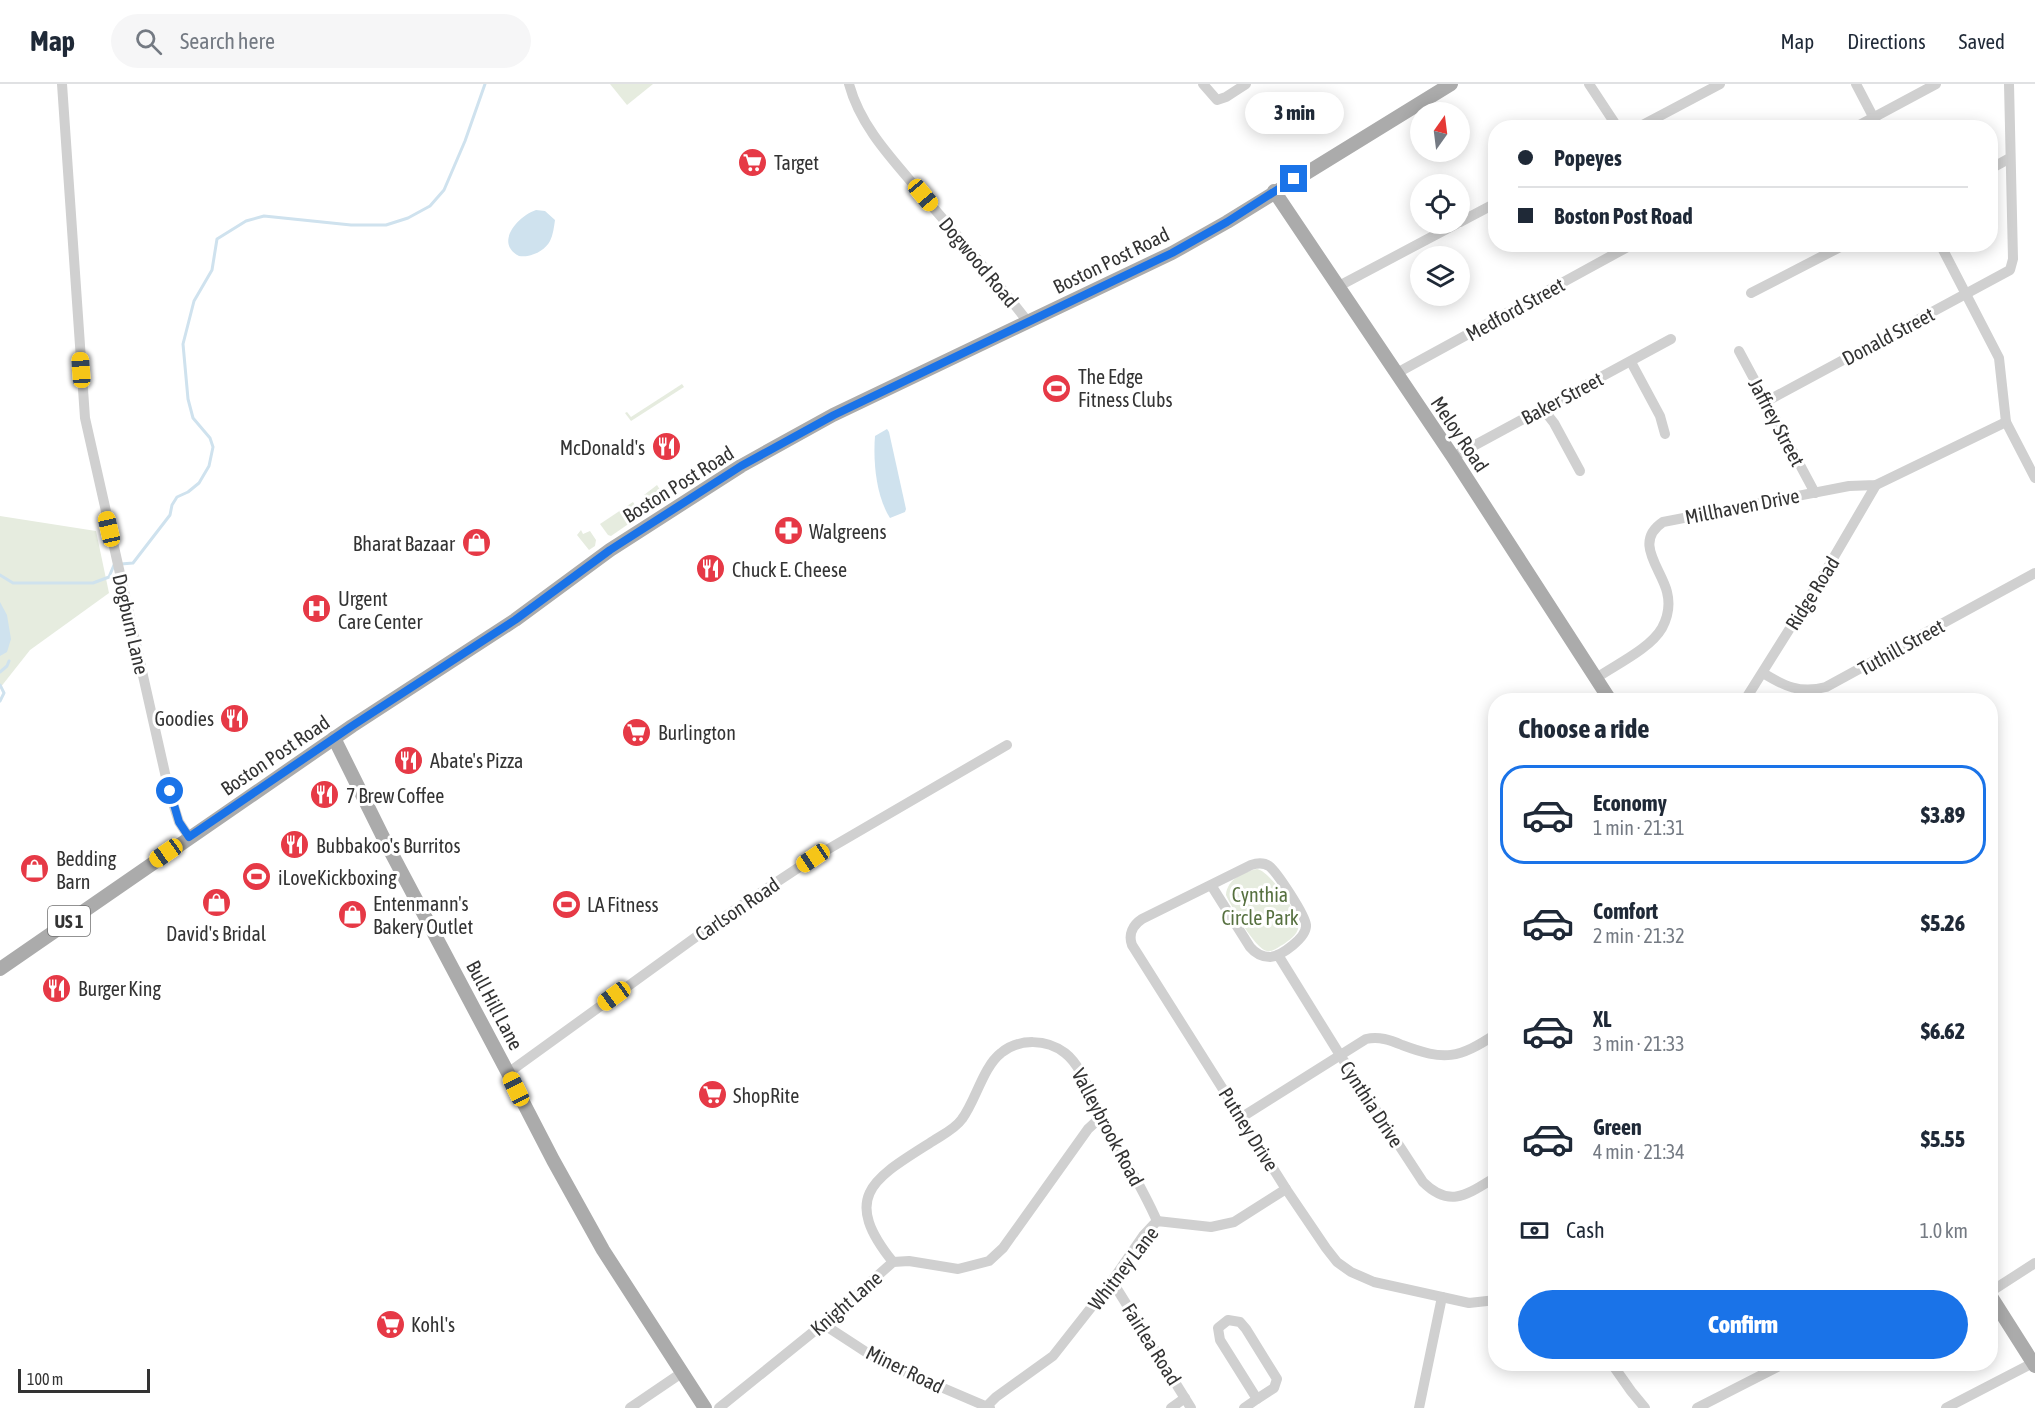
<!DOCTYPE html>
<meta charset="utf-8">
<style>
:root{--surface:#fff;--page:#f6f6f7;--text:#1f2937;--muted:#747a83;--line:#e0e1e3;--accent:#1a73e8}
body{margin:0;font-family:"Asap Condensed",sans-serif;background:var(--page);color:var(--text);height:100vh;display:flex;flex-direction:column;font-size:22px;white-space:nowrap}
*{box-sizing:border-box;margin:0}
p{font-size:20px;color:var(--muted)}
.icon{flex:none;width:33px;height:33px;fill:none;stroke:currentColor;stroke-width:2;stroke-linecap:round;stroke-linejoin:round}
.map{position:relative;flex:1;overflow:hidden}
.sheet{position:absolute;left:1488px;top:609px;width:510px;height:678px;display:flex;flex-direction:column;background:var(--surface);border-radius:24px;box-shadow:0 3px 15px #0003}
.sheet>*{flex:none}
.guide{position:absolute;left:1488px;top:36px;width:510px;height:132px;border-radius:24px;box-shadow:0 3px 15px #0003;display:grid;align-content:center;height:132px;padding:0 30px;background:var(--surface)}
.needle{width:39px;rotate:14deg}
.controls{position:absolute;left:1410px;top:18px;display:grid;gap:12px}
.controls a{display:grid;place-items:center;width:60px;height:60px;border-radius:50%;background:var(--surface);box-shadow:0 3px 15px #0003;font-size:30px}
.scale{position:absolute;left:18px;bottom:15px;width:132px;box-sizing:border-box;padding-left:6px;border:3px solid #333;border-top:0;font-size:16px;line-height:21px;white-space:nowrap;color:#333;-webkit-text-stroke:4px #fff;paint-order:stroke}
.end{position:absolute;width:27px;height:27px;margin:-14px;border:8px solid #1a73e8;background:#fff;box-shadow:0 0 0 3px #fff}
.from{border-radius:50%}
.bubble{position:absolute;height:42px;border-radius:21px;background:var(--surface);box-shadow:0 3px 15px #0003;font-size:20px;font-weight:800;line-height:42px;text-align:center}
.car{position:absolute;width:18px;height:36px;margin:-18px -9px;border-radius:8px;box-shadow:0 0 4px 2px #0007;background:linear-gradient(#f5c518 24%,#345 0 40%,#f5c518 0 76%,#345 0 86%,#f5c518 0)}
.guide b{display:flex;align-items:center;gap:21px;height:57px;font-size:22px}
.guide b+b{border-top:2px solid var(--line)}
.guide i{width:15px;height:15px;background:var(--text)}
ul{padding:0;list-style:none}
li{display:flex;align-items:center;gap:18px;height:99px;margin:0 12px 9px;padding:0 18px;border:3px solid transparent;border-radius:24px}
li div{flex:1}
li b{display:block;font-size:22px}
li em{font-style:normal;font-weight:800}
li.active{border-color:var(--accent)}
li>.icon{width:54px;height:54px;stroke-width:1.5}
h2{padding:0 30px;font-size:27px;line-height:72px}
.pay{display:flex;align-items:center;gap:15px;height:66px;padding:0 30px;font-size:22px}
.pay p{margin-inline-start:auto}
.action{display:flex;gap:12px;margin-top:auto;padding:12px 30px}
.action a{flex:1;height:69px;border-radius:36px;background:var(--accent);color:#fff;font-size:24px;font-weight:800;line-height:69px;text-align:center}
header{display:flex;align-items:center;gap:36px;box-sizing:border-box;height:84px;padding:0 30px;background:var(--surface);border-bottom:2px solid var(--line)}
header strong{font-size:28px}
nav{display:flex;gap:33px;margin-inline-start:auto;font-size:21px}
.search{width:420px;height:54px;background:var(--page);display:flex;align-items:center;gap:15px;box-sizing:border-box;padding:0 21px;border-radius:33px;color:var(--muted);font-size:22px}
.map>svg:first-child{display:block}
.green{fill:#e6ecdf}
.water{fill:#cfe2ee}
.lines{fill:none;stroke-linecap:round;stroke-linejoin:round}
.stream{stroke:#cfe2ee;stroke-width:3}
.minor{stroke:#d0d0d0;stroke-width:10}
.major{stroke:#ababab;stroke-width:14}
.route{stroke:#1a73e8;stroke-width:8}
.labels{text-anchor:middle;dominant-baseline:central;stroke-width:6;stroke-linejoin:round;paint-order:stroke}
.shield{fill:#fff;stroke:#707070;stroke-width:1.5}
.shield-label{font-size:18px;font-weight:bold;fill:#333}
.poi-label{font-size:20px;fill:#333;stroke:#fff;text-anchor:start}
.street-label{font-size:20px;fill:#333;stroke:#fff}
.park-label{font-size:20px;fill:#56703f;stroke:#fff}
</style>
<header>
<strong>Map</strong>
<div class="search"><svg class="icon" aria-label="search" viewBox="0 0 24 24"><circle cx="10" cy="10" r="6"/><path d="M15 15l6 6"/></svg>Search here</div>
<nav><a>Map</a><a>Directions</a><a>Saved</a></nav>
</header>
<div class="map">
<svg width="2035" height="1324" viewBox="0 0 2035 1324">
<rect width="100%" height="100%" fill="#fff"/>
<g class="green">
<polygon points="610,0 653,0 627,21"/>
<polygon points="682,300 684,303 631,337 625,329 627,328 631,333"/>
<polygon points="657,401 665,414 652,422 644,411"/>
<polygon points="633,418 639,428 640,432 611,452 608,451 600,440"/>
<polygon points="0,432 96,447 109,509 30,566 0,604"/>
<polygon points="581,446 583,450 590,447 596,456 595,462 589,466 577,451"/>
<path d="M1257 785C1271 788 1294 825 1299 838 1299 850 1292 854 1284 860 1278 863 1273 868 1267 867 1255 865 1231 822 1226 811 1227 795 1244 788 1257 785Z"/>
</g>
<g class="water">
<path d="M536 126 545 127 555 136C554 143 553 151 550 157 545 167 530 174 519 172 494 159 518 132 536 126Z"/>
<path d="M887 345 889 348 906 425 905 428 890 434C876 412 873 378 875 352Z"/>
<polygon points="0,518 7,531 11,555 7,568 0,572"/>
</g>
<g class="lines">
<g class="stream">
<polyline points="121,480 133,479 170,431 172,421 177,413 188,408 199,399 209,382 213,363 210,354 193,334 188,315 183,260 194,217 212,186 217,155 246,137 264,132 351,141 386,141 408,134 430,122 444,106 465,57 485,0"/>
<polyline points="0,491 13,499 93,499 109,493 114,481"/>
<polyline points="0,588 7,582 9,577"/>
<polyline points="0,601 4,609 0,617"/>
</g>
<g class="minor">
<polyline points="62,0 85,334 169,707 179,738 189,753"/>
<path d="M849 0C861 45 896 79 925 114 960 155 995 195 1028 238"/>
<polyline points="1203,0 1217,16 1226,13 1246,0"/>
<polyline points="1589,0 1618,44"/>
<polyline points="1856,0 1879,44"/>
<polyline points="1637,44 1720,0"/>
<polyline points="1854,44 1936,0"/>
<polyline points="1990,85 2010,74"/>
<polyline points="1460,138 1496,119"/>
<polyline points="1940,160 1999,274 2006,338 2035,394"/>
<polyline points="1339,202 1456,140"/>
<polyline points="1751,209 1846,160"/>
<polyline points="1739,267 1815,409"/>
<polyline points="1631,278 1660,332 1665,350"/>
<polyline points="1397,289 1633,160"/>
<polyline points="1767,317 2010,186 2013,175 2009,0"/>
<polyline points="1543,325 1554,339 1580,387"/>
<polyline points="1453,373 1671,255"/>
<path d="M1763 589C1784 602 1800 610 1826 603L2035 489"/>
<path d="M1595 595C1615 581 1650 565 1662 544 1668 533 1670 520 1667 508 1661 484 1633 458 1663 438L1849 402 1876 401 2006 338"/>
<polyline points="1745,616 1824,490 1876,401"/>
<path d="M1211 801 1250 863C1255 869 1262 873 1270 873 1282 872 1307 853 1306 841 1305 831 1277 788 1269 782 1263 778 1257 779 1251 781L1142 835C1133 841 1128 850 1132 861L1286 1105 1326 1164 1337 1178 1351 1188 1374 1198 1469 1219 1496 1216"/>
<path d="M1278 871 1340 971 1423 1098C1450 1125 1468 1110 1496 1093"/>
<polyline points="508,989 718,837 813,774 1007,661"/>
<path d="M1242 1033 1366 955C1379 952 1390 956 1402 961 1445 977 1458 975 1496 950"/>
<path d="M893 1178C839 1111 875 1094 933 1057 942 1051 955 1045 962 1035 976 1016 983 983 1001 969 1019 954 1047 955 1065 969 1083 983 1090 1012 1101 1032 1119 1067 1141 1100 1157 1137"/>
<polyline points="1112,1197 1191,1324"/>
<polyline points="1990,1208 2035,1179"/>
<polygon points="1228,1236 1240,1238 1246,1245 1277,1295 1274,1304 1257,1315 1220,1256 1218,1244"/>
<polyline points="823,1240 869,1270 901,1286 990,1324"/>
<polyline points="1612,1280 1631,1307 1645,1324"/>
<polyline points="987,1322 996,1313 1053,1272 1112,1197 1143,1152 1157,1137 1211,1143 1234,1138 1286,1105"/>
<polyline points="630,1324 683,1288"/>
<polyline points="719,1324 823,1240 893,1178 909,1177 958,1185 989,1177 1003,1164 1088,1045 1101,1033"/>
<polyline points="1171,1324 1185,1314"/>
<polyline points="1244,1324 1257,1315"/>
<polyline points="1419,1324 1442,1213"/>
<polyline points="1697,1324 1783,1280"/>
<polyline points="1946,1324 2033,1279"/>
</g>
<g class="major">
<polyline points="1274,107 1453,373 1610,616"/>
<polyline points="334,654 384,755 508,989 553,1076 603,1166 705,1324"/>
<polyline points="0,885 352,642 515,536 610,466 741,382 833,331 1172,169 1227,138 1451,0"/>
<polyline points="1990,1211 2035,1282"/>
</g>
</g>
<g class="lines">
<polyline class="route" points="170,707 179,738 189,753 352,642 515,536 610,466 741,382 834,331 1172,169 1227,138 1294,95"/>
</g>
<defs>
<symbol id="supermarket-disc" viewBox="-11 -11 22 22"><circle r="9.5" fill="#e63946" stroke="#fff"/><path d="M-6-5.5h2.5l.6 2H6L4.5 2H-2.5L-4.4-4H-6ZM-1.5 3.2a1.3 1.3 0 1 0 .1 0ZM3 3.2a1.3 1.3 0 1 0 .1 0Z" fill="#fff"/></symbol>
<symbol id="stadium-disc" viewBox="-11 -11 22 22"><circle r="9.5" fill="#e63946" stroke="#fff"/><path d="M0-5a6.5 5 0 1 0 0 10a6.5 5 0 1 0 0-10ZM-3.5-1.8h7v3.6h-7Z" fill="#fff"/></symbol>
<symbol id="restaurant-disc" viewBox="-11 -11 22 22"><circle r="9.5" fill="#e63946" stroke="#fff"/><path d="M-5-6h1v4h1v-4h1v4h1v-4h1v5L-1.5 .5V6h-2V.5L-5-1ZM5-6V6H3V1.5H1.5Q1.5-4 5-6Z" fill="#fff"/></symbol>
<symbol id="pharmacy-disc" viewBox="-11 -11 22 22"><circle r="9.5" fill="#e63946" stroke="#fff"/><path d="M-2-6h4v4h4v4h-4v4h-4v-4h-4v-4h4Z" fill="#fff"/></symbol>
<symbol id="shop-disc" viewBox="-11 -11 22 22"><circle r="9.5" fill="#e63946" stroke="#fff"/><path d="M-5-2.5h2.3a2.7 3.5 0 0 1 5.4 0H5L5.5 6h-11ZM-1.5-2.5h3a1.5 2.3 0 0 0-3 0Z" fill="#fff"/></symbol>
<symbol id="hospital-disc" viewBox="-11 -11 22 22"><circle r="9.5" fill="#e63946" stroke="#fff"/><path d="M-5-5h3v3.5h4V-5h3V5h-3V1.5h-4V5h-3Z" fill="#fff"/></symbol>
</defs>
<g fill-rule="evenodd">
<use href="#supermarket-disc" x="736" y="62" width="33" height="33"/>
<use href="#stadium-disc" x="1040" y="288" width="33" height="33"/>
<use href="#restaurant-disc" x="650" y="346" width="33" height="33"/>
<use href="#pharmacy-disc" x="772" y="430" width="33" height="33"/>
<use href="#shop-disc" x="460" y="442" width="33" height="33"/>
<use href="#restaurant-disc" x="694" y="468" width="33" height="33"/>
<use href="#hospital-disc" x="300" y="508" width="33" height="33"/>
<use href="#restaurant-disc" x="218" y="618" width="33" height="33"/>
<use href="#supermarket-disc" x="620" y="632" width="33" height="33"/>
<use href="#restaurant-disc" x="392" y="660" width="33" height="33"/>
<use href="#restaurant-disc" x="308" y="694" width="33" height="33"/>
<use href="#restaurant-disc" x="278" y="744" width="33" height="33"/>
<use href="#shop-disc" x="18" y="768" width="33" height="33"/>
<use href="#stadium-disc" x="240" y="776" width="33" height="33"/>
<use href="#shop-disc" x="200" y="802" width="33" height="33"/>
<use href="#stadium-disc" x="550" y="804" width="33" height="33"/>
<use href="#shop-disc" x="336" y="814" width="33" height="33"/>
<use href="#restaurant-disc" x="40" y="888" width="33" height="33"/>
<use href="#supermarket-disc" x="696" y="994" width="33" height="33"/>
<use href="#supermarket-disc" x="374" y="1224" width="33" height="33"/>
</g>
<g class="labels">
<rect class="shield" x="48" y="822" width="42" height="30" rx="4.5"/>
<g class="shield-label">
<text x="69" y="837">US 1</text>
</g>
<g class="poi-label">
<text x="774" y="78">Target</text>
<text x="1078" y="292">The Edge<tspan x="1078" dy="23">Fitness Clubs</tspan></text>
<text x="645" y="363" text-anchor="end">McDonald's</text>
<text x="809" y="447">Walgreens</text>
<text x="455" y="459" text-anchor="end">Bharat Bazaar</text>
<text x="732" y="485">Chuck E. Cheese</text>
<text x="338" y="514">Urgent<tspan x="338" dy="23">Care Center</tspan></text>
<text x="214" y="634" text-anchor="end">Goodies</text>
<text x="658" y="648">Burlington</text>
<text x="430" y="676">Abate's Pizza</text>
<text x="346" y="711">7 Brew Coffee</text>
<text x="316" y="761">Bubbakoo's Burritos</text>
<text x="56" y="774">Bedding<tspan x="56" dy="23">Barn</tspan></text>
<text x="278" y="793">iLoveKickboxing</text>
<text x="373" y="819">Entenmann's<tspan x="373" dy="23">Bakery Outlet</tspan></text>
<text x="587" y="820">LA Fitness</text>
<text x="216" y="849" text-anchor="middle">David's Bridal</text>
<text x="78" y="904">Burger King</text>
<text x="733" y="1011">ShopRite</text>
<text x="411" y="1240">Kohl's</text>
</g>
<g class="street-label">
<text transform="translate(1111 176) rotate(-26)">Boston Post Road</text>
<text transform="translate(979 178) rotate(50)">Dogwood Road</text>
<text transform="translate(1515 225) rotate(-29)">Medford Street</text>
<text transform="translate(1888 252) rotate(-28)">Donald Street</text>
<text transform="translate(1562 314) rotate(-28)">Baker Street</text>
<text transform="translate(1777 338) rotate(62)">Jaffrey Street</text>
<text transform="translate(1460 350) rotate(56)">Meloy Road</text>
<text transform="translate(678 400) rotate(-32)">Boston Post Road</text>
<text transform="translate(1742 422) rotate(-11)">Millhaven Drive</text>
<text transform="translate(1812 509) rotate(-58)">Ridge Road</text>
<text transform="translate(131 540) rotate(77)">Dogburn Lane</text>
<text transform="translate(1901 563) rotate(-29)">Tuthill Street</text>
<text transform="translate(275 671) rotate(-34)">Boston Post Road</text>
<text transform="translate(737 825) rotate(-34)">Carlson Road</text>
<text transform="translate(495 921) rotate(62)">Bull Hill Lane</text>
<text transform="translate(1372 1020) rotate(57)">Cynthia Drive</text>
<text transform="translate(1108 1043) rotate(62)">Valleybrook Road</text>
<text transform="translate(1249 1045) rotate(58)">Putney Drive</text>
<text transform="translate(1123 1184) rotate(-52)">Whitney Lane</text>
<text transform="translate(846 1219) rotate(-41)">Knight Lane</text>
<text transform="translate(1152 1260) rotate(58)">Fairlea Road</text>
<text transform="translate(905 1285) rotate(26)">Miner Road</text>
</g>
<g class="park-label">
<text x="1260" y="810">Cynthia<tspan x="1260" dy="23">Circle Park</tspan></text>
</g>
</g>
</svg>
<div class="controls">
<a><svg class="needle" viewBox="-14 -14 28 28"><path d="M0-13l5 13h-10z" fill="#e53935"/><path d="M0 13l5-13h-10z" fill="#747a83"/></svg></a>
<a><svg class="icon" aria-label="locate" viewBox="0 0 24 24"><circle cx="12" cy="12" r="6"/><path d="M12 2v4M12 18v4M2 12h4M18 12h4"/></svg></a>
<a><svg class="icon" aria-label="layers" viewBox="0 0 24 24"><path d="M12 4l9 5-9 5-9-5zM3 14l9 5 9-5"/></svg></a>
</div>
<div class="scale">100 m</div>
<i class="end from" style="left:170px;top:707px"></i>
<i class="end" style="left:1294px;top:95px"></i>
<div class="bubble" style="left:1245px;top:8px;width:99px">3 min</div>
<i class="car" style="left:923px;top:111px;rotate:140deg"></i>
<i class="car" style="left:81px;top:286px;rotate:356deg"></i>
<i class="car" style="left:109px;top:445px;rotate:347deg"></i>
<i class="car" style="left:166px;top:769px;rotate:235deg"></i>
<i class="car" style="left:813px;top:774px;rotate:236deg"></i>
<i class="car" style="left:614px;top:912px;rotate:234deg"></i>
<i class="car" style="left:516px;top:1005px;rotate:334deg"></i>
<div class="guide">
<b><i class="from"></i>Popeyes</b>
<b><i></i>Boston Post Road</b>
</div>
<section class="sheet">
<h2>Choose a ride</h2>
<ul>
<li class="active"><svg class="icon" aria-label="car" viewBox="0 0 24 24"><path d="M5 17H2v-5l4-1 3-4h7l3 4 3 1v5h-3M9 17h6M6 11h13"/><circle cx="7" cy="17" r="2"/><circle cx="17" cy="17" r="2"/></svg><div><b>Economy</b><p>1 min · 21:31</p></div><em>$3.89</em></li>
<li><svg class="icon" aria-label="car" viewBox="0 0 24 24"><path d="M5 17H2v-5l4-1 3-4h7l3 4 3 1v5h-3M9 17h6M6 11h13"/><circle cx="7" cy="17" r="2"/><circle cx="17" cy="17" r="2"/></svg><div><b>Comfort</b><p>2 min · 21:32</p></div><em>$5.26</em></li>
<li><svg class="icon" aria-label="car" viewBox="0 0 24 24"><path d="M5 17H2v-5l4-1 3-4h7l3 4 3 1v5h-3M9 17h6M6 11h13"/><circle cx="7" cy="17" r="2"/><circle cx="17" cy="17" r="2"/></svg><div><b>XL</b><p>3 min · 21:33</p></div><em>$6.62</em></li>
<li><svg class="icon" aria-label="car" viewBox="0 0 24 24"><path d="M5 17H2v-5l4-1 3-4h7l3 4 3 1v5h-3M9 17h6M6 11h13"/><circle cx="7" cy="17" r="2"/><circle cx="17" cy="17" r="2"/></svg><div><b>Green</b><p>4 min · 21:34</p></div><em>$5.55</em></li>
</ul>
<div class="pay"><svg class="icon" aria-label="cash" viewBox="0 0 24 24"><path d="M3 7h18v10H3z"/><circle cx="12" cy="12" r="2"/></svg>Cash<p>1.0 km</p></div>
<div class="action"><a>Confirm</a></div>
</section>
</div>
